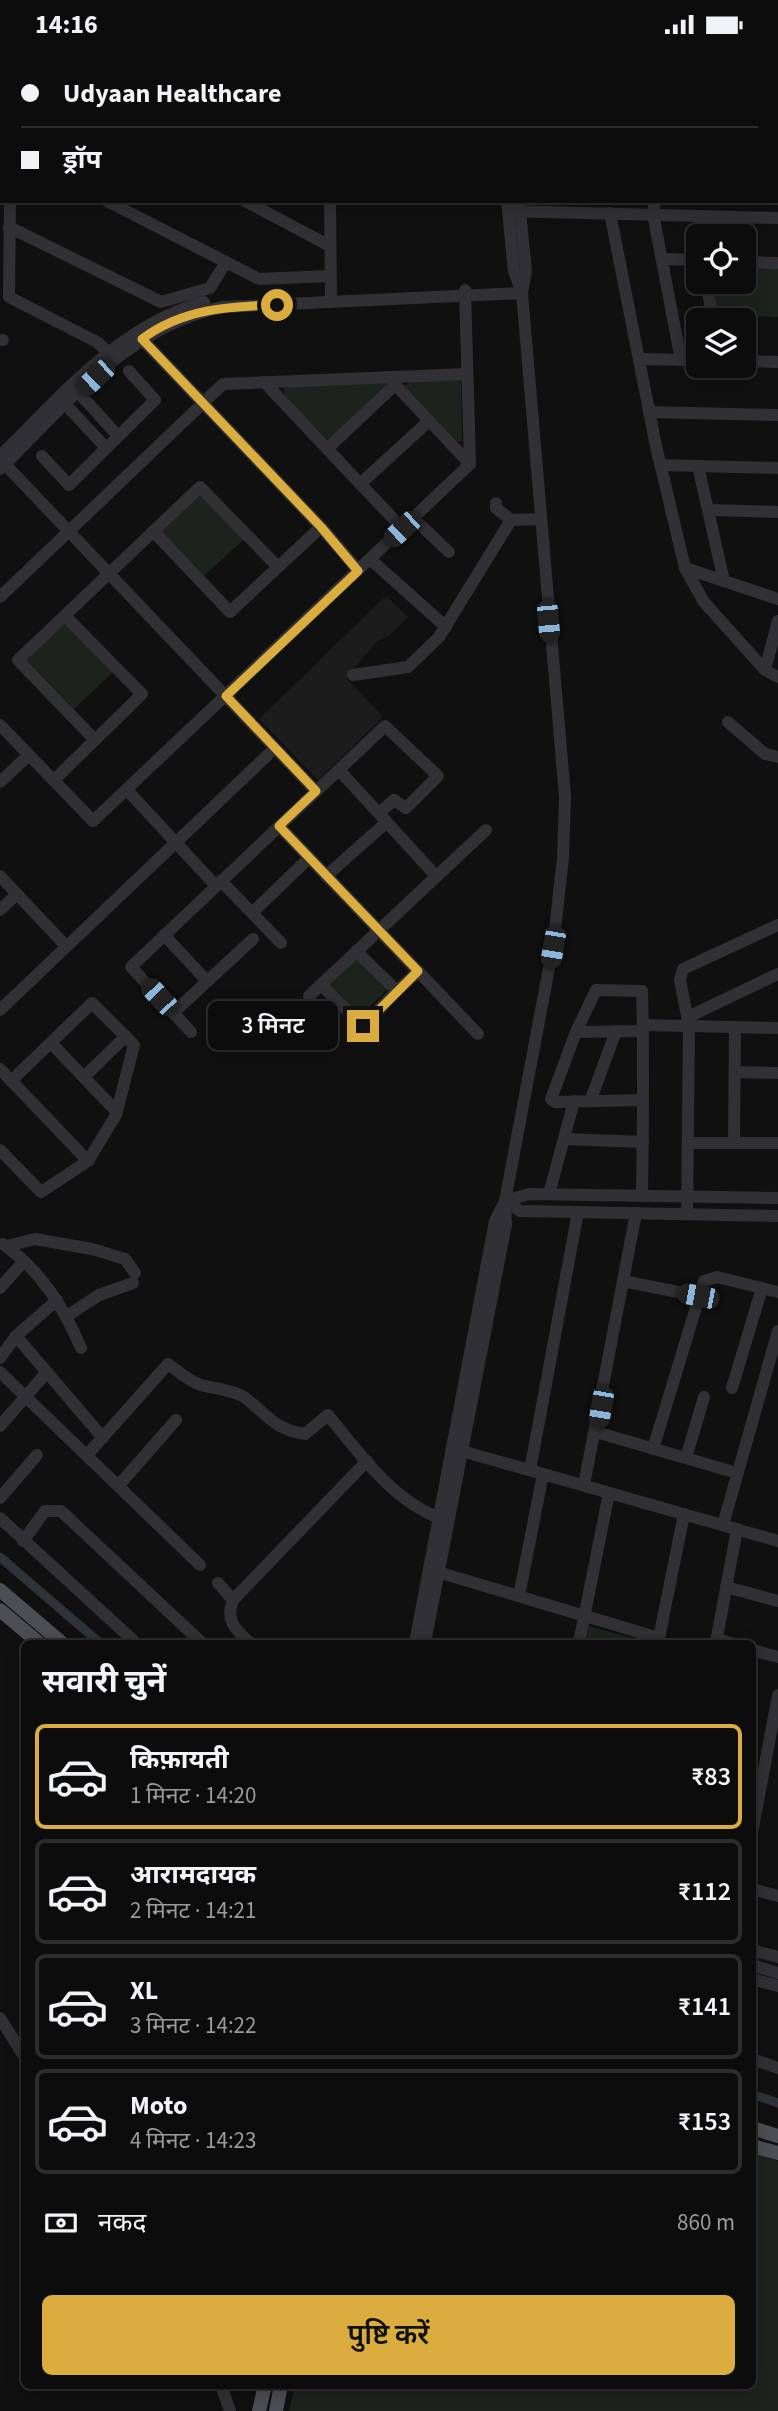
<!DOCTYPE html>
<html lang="hi">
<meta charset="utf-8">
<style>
:root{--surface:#0c0c0d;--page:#151516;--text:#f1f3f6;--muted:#9a9b9d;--line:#2c2c2e;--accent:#dbad3e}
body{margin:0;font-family:"Source Sans 3","Noto Sans Devanagari",sans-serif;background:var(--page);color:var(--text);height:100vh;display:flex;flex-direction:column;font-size:26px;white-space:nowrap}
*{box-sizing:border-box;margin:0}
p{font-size:23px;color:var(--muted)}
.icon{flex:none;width:38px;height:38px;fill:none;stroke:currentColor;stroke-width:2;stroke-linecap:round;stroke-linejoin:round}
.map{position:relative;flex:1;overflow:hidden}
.panel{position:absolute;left:21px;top:1591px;width:735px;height:749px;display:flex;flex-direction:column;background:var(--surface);border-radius:10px;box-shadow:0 4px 18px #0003,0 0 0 2px var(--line)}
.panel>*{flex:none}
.top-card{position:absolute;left:0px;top:0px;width:779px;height:154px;box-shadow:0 4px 18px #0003,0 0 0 2px var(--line);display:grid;align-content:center;height:154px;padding:0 21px;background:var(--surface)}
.fabs{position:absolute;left:686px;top:175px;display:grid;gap:14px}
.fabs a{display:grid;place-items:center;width:70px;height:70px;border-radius:10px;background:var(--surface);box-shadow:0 4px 18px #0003,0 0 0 2px var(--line);font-size:35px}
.end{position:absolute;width:32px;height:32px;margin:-16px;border:9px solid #dbad3e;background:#111;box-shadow:0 0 0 4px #111}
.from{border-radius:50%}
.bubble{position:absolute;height:49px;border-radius:10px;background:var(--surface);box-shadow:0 4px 18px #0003,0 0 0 2px var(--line);font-size:23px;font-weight:600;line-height:49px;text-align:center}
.car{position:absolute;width:21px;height:42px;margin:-21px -10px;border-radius:9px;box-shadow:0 0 5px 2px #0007;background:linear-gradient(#222 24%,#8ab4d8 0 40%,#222 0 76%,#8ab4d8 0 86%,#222 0)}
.top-card b{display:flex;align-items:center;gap:24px;height:66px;font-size:26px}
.top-card b+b{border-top:2px solid var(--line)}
.top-card i{width:18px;height:18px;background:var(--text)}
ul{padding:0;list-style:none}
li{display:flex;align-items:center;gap:21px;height:105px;margin:0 14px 10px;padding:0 7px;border:4px solid var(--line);border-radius:10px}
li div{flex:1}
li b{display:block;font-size:26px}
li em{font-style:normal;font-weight:600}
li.active{border-color:var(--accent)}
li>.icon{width:63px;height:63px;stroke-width:1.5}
h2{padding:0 21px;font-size:32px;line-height:84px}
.pay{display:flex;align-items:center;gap:18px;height:77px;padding:0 21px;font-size:26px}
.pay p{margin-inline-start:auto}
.action{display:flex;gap:14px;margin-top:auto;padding:14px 21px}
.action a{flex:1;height:80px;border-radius:10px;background:var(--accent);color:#111;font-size:28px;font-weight:600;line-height:80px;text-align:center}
.status{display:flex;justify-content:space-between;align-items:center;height:49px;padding:0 35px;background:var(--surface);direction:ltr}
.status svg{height:19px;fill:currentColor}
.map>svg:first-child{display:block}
.built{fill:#1c1c1d}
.green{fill:#1c231d}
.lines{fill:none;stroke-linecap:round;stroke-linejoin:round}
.canal{stroke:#2d3339;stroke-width:9}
.minor{stroke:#313135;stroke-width:12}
.major{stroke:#4d4e54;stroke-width:14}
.route{stroke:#dbad3e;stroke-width:9}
</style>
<div class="status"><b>14:16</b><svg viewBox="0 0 49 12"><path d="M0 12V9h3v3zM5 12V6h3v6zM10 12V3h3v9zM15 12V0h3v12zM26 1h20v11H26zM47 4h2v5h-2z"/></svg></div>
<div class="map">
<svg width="778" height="2362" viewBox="0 0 778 2362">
<rect width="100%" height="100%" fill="#101011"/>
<polygon class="built" points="386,547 408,568 389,587 376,593 346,629 383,668 318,731 259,670"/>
<g class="green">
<polygon points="744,217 778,218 778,268 713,266 707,233 744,233"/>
<polygon points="461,329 462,392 458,393 405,337 411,331"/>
<polygon points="383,332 388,337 329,392 284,347 284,337"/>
<polygon points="201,445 244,490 203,528 161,483"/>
<polygon points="65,573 113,623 74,660 26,610"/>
<polygon points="358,909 388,940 359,968 329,937"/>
<polygon points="589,1577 649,1594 586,1594"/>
<polygon points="753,2105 778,2112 778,2362 289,2362 295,2336 752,2336"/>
</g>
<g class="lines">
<g class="canal">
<polyline points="0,1508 100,1594"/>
<polyline points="752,2045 778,2054"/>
</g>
<g class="minor">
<polyline points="15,0 15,2"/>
<polyline points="93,0 96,2"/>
<polyline points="244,0 248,2"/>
<polyline points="492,0 492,2"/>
<polyline points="505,0 505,2"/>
<polyline points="62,2 62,0"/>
<polyline points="436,2 437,0"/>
<polyline points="576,2 576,0"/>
<polyline points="709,2 710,0"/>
<polyline points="777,15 778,15"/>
<polyline points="777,89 778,89"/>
<polyline points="777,136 778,136"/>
<polyline points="10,152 9,248 97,293 108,303"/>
<polyline points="107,152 259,230 330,227"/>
<polyline points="245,152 330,197"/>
<polyline points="330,152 331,253"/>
<polyline points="507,152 514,222 522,244"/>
<polyline points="655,152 653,165 681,311"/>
<polyline points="508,162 778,169"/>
<polyline points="610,164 656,397 685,519 704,553 765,621 778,628"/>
<polyline points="9,178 161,253 210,239 226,213"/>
<polyline points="664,210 698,211"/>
<polyline points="744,213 778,214"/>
<polyline points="706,233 713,271"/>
<polyline points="138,286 321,478 358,521"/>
<polyline points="0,291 3,291"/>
<polyline points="639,310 698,311"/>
<polyline points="744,312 778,313"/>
<polyline points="388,328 470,415"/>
<polyline points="264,333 402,479"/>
<polyline points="79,344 118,387"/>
<polyline points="66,356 106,399"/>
<polyline points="649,363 778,366"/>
<polyline points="327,400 395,336"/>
<path d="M0 407C61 348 119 276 204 253"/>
<polyline points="42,407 69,436 155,351 129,322"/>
<polyline points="0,410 316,742"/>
<polyline points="660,416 778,419"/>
<polyline points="698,417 724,532"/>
<path d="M0 420C66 356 129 276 223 258L522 244"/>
<polyline points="360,435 429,372"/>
<polyline points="496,454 496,459 511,471"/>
<polyline points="708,461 778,463"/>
<polyline points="413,469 449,503"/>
<polyline points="153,482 230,563 321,478"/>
<polyline points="370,510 446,578"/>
<polyline points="685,519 778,550"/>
<polyline points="0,548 223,335 467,325"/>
<polyline points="765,621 778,572"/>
<polyline points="353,626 408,618 439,588 511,471 540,470"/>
<polyline points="728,673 765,705 778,708"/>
<polyline points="0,676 93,772 470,415 465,241"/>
<polyline points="95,691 18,611 200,438 278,518"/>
<polyline points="339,721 436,827"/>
<polyline points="54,731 142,645 65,567"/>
<polyline points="0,733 29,706"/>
<polyline points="127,741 216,837"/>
<polyline points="279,777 478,985"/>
<polyline points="0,827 66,897"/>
<polyline points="326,827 387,773"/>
<polyline points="221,832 281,894"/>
<polyline points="0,861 17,845"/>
<polyline points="252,864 309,809"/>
<polyline points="164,886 207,932"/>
<polyline points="321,936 363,977 397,942 356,902"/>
<polyline points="397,942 418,922"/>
<polyline points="309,947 486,781"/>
<polyline points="0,961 275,699"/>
<polyline points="173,964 253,890"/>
<polyline points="688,968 778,925"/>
<polyline points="643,976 778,979"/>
<polyline points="191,983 131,918 385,677 438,727 406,759 394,751 379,764"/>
<polyline points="576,983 643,982"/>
<polyline points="51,994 117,1063"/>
<polyline points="0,1020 88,1112"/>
<polyline points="735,1023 778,1024"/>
<polyline points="84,1028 126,987"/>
<polyline points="591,1050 616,982"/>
<polyline points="565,1090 643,1093"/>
<polyline points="688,1094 778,1094"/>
<polyline points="734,1094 735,978"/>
<polyline points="0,1101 41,1143 88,1112 116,1066 134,996 92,954 11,1032"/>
<polyline points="549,1145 574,1052"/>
<path d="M642 1147C643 1078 644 1010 642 942L596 941 576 983 551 1050 555 1053 643 1051"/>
<polyline points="505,1152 520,1162 778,1167"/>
<polyline points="505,1152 529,1145 778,1149"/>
<polyline points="687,1165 689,977 680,931 683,920 778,876"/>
<path d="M3 1195C41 1222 63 1257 81 1299"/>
<polyline points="7,1197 35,1190 92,1200 125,1210 135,1224"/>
<polyline points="623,1232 698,1247"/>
<polyline points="0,1239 24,1212"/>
<polyline points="67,1267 99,1246 133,1234"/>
<polyline points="16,1287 103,1389"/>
<polyline points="0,1309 16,1287 57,1251"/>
<polyline points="0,1323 200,1516"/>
<polyline points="732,1339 762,1239"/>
<polyline points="0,1377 47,1323"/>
<polyline points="596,1383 737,1424"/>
<polyline points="455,1400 778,1492"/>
<polyline points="653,1400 704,1232 717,1228 778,1243"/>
<path d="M87 1406 168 1315C179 1323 188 1332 201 1336 215 1340 231 1340 244 1348 267 1365 273 1380 305 1385L328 1366C360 1405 391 1450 439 1469"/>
<polyline points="686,1409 704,1348"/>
<polyline points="530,1421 578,1163"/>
<polyline points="119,1436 176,1371"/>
<polyline points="584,1436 636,1164"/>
<polyline points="0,1449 37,1406"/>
<polyline points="0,1469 136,1594"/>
<polyline points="723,1476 778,1282"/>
<polyline points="23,1492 45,1462 61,1462 202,1594"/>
<polyline points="431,1521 659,1589"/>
<polyline points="218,1534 233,1551"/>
<polyline points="726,1538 778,1552"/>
<polyline points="519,1547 543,1425"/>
<polyline points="716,1590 731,1594"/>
<path d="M250 1594C235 1580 225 1572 233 1551L367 1412"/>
<polyline points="415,1594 495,1172 505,1152 553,898 563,809 565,748 522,244 526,222 519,152"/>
<polyline points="425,1594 506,1175 505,1155"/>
<polyline points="579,1594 609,1444"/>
<polyline points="658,1594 684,1465"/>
<polyline points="716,1594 737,1480"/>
<polyline points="752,1601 778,1608"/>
<polyline points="752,1784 778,1646"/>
<polyline points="752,1840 778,1847"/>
<polyline points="752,1901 778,1908"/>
<polyline points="752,1916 778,1924"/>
<polyline points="752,1930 778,1937"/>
<polyline points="0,1969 24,2007"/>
<polyline points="752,2010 778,2019"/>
<polyline points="221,2336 230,2362"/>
</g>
<g class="major">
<polyline points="0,1541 62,1594"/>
<polyline points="0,1561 39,1594"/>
<polyline points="752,2079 778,2087"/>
<polyline points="752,2097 778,2104"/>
<polyline points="259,2362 265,2336"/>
<polyline points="276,2362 281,2336"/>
</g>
</g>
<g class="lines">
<path class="route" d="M277 256C229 257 182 260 142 290L321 478 358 522 226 647 316 742 279 777 418 922 363 977"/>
</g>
</svg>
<div class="fabs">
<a><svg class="icon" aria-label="locate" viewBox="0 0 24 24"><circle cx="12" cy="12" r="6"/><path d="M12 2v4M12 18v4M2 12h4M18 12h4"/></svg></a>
<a><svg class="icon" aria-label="layers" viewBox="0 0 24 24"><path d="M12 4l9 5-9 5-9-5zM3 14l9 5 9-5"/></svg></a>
</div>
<i class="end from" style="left:277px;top:256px"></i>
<i class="end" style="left:363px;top:977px"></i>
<div class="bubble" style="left:208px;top:952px;width:130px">3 मिनट</div>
<i class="car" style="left:96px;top:328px;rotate:227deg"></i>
<i class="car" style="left:402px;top:480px;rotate:227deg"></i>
<i class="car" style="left:548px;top:572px;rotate:175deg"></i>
<i class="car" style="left:553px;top:898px;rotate:190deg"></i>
<i class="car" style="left:159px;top:948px;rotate:317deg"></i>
<i class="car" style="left:698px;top:1247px;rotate:281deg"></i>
<i class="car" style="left:601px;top:1358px;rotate:190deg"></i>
<div class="top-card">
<b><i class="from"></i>Udyaan Healthcare</b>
<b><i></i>ड्रॉप</b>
</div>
<section class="panel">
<h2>सवारी चुनें</h2>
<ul>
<li class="active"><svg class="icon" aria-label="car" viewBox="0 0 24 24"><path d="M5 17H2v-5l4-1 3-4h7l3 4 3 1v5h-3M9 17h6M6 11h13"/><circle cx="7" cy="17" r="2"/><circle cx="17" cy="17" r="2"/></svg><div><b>किफ़ायती</b><p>1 मिनट · 14:20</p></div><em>₹83</em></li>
<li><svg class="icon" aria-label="car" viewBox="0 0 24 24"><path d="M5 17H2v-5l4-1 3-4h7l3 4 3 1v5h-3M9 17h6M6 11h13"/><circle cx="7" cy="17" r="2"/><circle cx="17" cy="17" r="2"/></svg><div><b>आरामदायक</b><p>2 मिनट · 14:21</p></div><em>₹112</em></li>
<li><svg class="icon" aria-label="car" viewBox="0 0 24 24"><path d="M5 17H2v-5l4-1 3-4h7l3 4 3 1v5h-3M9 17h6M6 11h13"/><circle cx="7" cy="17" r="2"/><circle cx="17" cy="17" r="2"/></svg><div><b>XL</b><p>3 मिनट · 14:22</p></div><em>₹141</em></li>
<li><svg class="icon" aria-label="car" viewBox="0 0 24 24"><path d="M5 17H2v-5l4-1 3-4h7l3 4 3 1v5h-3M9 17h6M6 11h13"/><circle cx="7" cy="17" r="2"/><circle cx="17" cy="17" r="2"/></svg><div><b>Moto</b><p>4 मिनट · 14:23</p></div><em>₹153</em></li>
</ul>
<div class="pay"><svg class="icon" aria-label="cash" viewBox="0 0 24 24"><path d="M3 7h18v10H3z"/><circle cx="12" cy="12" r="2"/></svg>नकद<p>860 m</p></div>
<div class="action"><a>पुष्टि करें</a></div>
</section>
</div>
